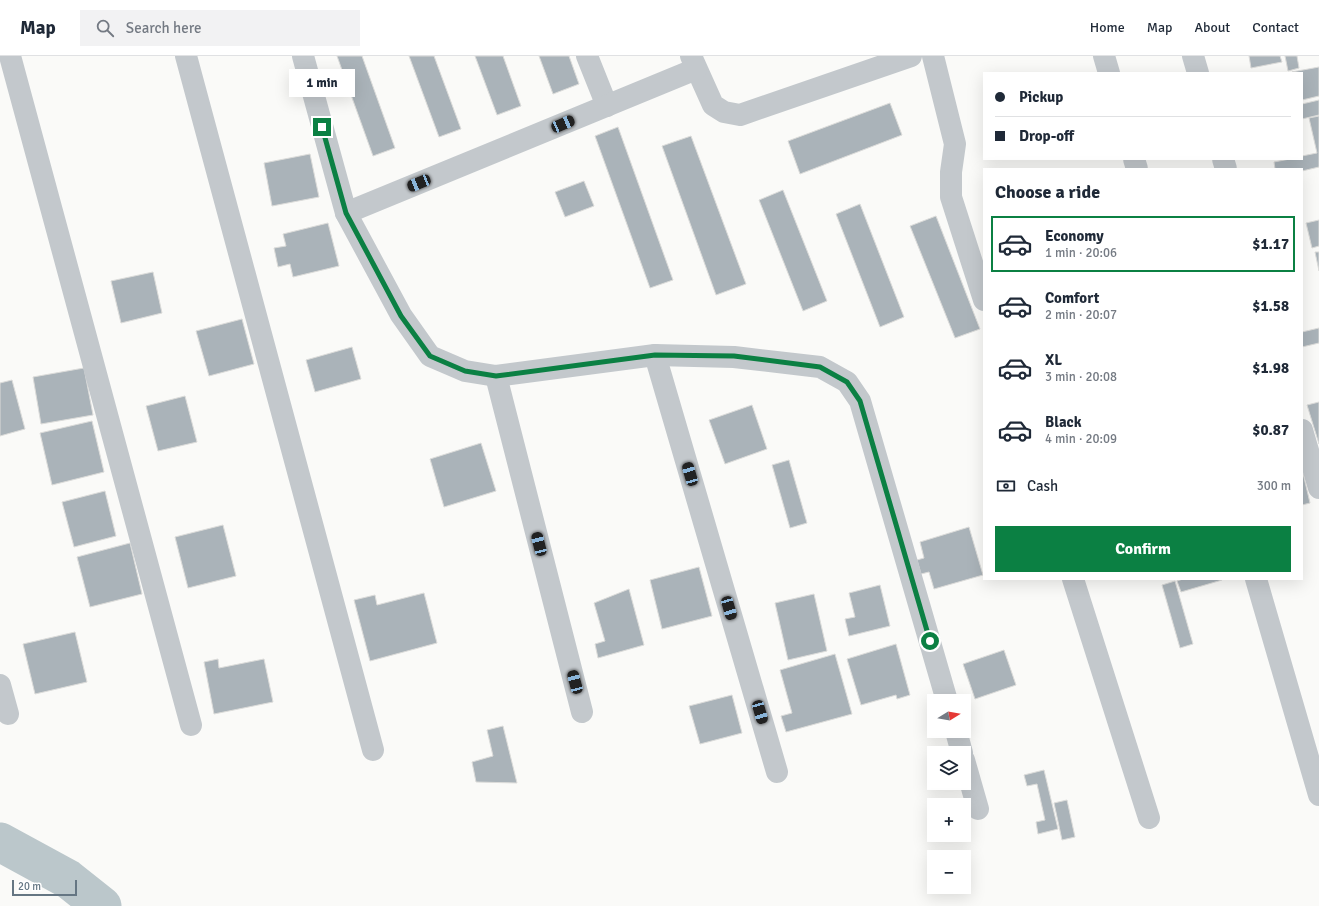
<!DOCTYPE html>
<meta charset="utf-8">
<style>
:root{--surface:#fff;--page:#f2f2f3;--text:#1f2937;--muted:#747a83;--line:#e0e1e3;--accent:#0b8043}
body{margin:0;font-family:Signika,sans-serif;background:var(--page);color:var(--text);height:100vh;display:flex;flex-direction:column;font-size:15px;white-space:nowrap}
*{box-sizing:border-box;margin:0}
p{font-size:13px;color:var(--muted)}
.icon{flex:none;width:22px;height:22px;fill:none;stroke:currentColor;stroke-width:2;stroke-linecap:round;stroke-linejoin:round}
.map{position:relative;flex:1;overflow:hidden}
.sheet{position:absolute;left:983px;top:112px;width:320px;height:412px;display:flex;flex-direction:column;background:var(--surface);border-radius:0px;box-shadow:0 4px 16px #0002}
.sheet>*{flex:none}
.top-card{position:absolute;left:983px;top:16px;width:320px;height:88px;border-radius:0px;box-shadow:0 4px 16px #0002;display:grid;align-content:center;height:88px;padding:0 12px;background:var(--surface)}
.needle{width:26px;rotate:79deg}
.buttons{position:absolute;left:927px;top:638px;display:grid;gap:8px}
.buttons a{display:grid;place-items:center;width:44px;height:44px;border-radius:0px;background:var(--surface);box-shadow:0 4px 16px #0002;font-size:20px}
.scale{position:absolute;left:12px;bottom:10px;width:65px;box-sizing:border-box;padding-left:4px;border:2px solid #657683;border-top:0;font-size:11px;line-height:14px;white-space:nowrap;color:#657683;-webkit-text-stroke:3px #fff;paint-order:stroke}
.end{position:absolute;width:18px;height:18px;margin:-9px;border:5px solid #0b8043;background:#fff;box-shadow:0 0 0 2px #fff}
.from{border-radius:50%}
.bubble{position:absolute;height:28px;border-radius:0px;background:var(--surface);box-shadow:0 4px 16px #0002;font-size:13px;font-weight:700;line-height:28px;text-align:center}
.car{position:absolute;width:12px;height:24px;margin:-12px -6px;border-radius:5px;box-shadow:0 0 3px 1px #0007;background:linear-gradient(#222 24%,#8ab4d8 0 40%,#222 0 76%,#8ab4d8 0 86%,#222 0)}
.top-card b{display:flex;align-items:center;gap:14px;height:38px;font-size:15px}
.top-card b+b{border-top:1px solid var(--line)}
.top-card i{width:10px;height:10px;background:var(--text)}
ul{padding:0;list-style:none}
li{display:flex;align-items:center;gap:12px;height:56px;margin:0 8px 6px;padding:0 4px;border:2px solid transparent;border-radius:0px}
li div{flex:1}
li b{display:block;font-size:15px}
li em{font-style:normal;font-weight:700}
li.active{border-color:var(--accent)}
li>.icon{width:36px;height:36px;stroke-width:1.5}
h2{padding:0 12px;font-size:18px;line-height:48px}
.pay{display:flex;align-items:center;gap:10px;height:44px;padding:0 12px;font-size:15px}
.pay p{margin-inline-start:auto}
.action{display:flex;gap:8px;margin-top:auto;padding:8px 12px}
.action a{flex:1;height:46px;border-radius:0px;background:var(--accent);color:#fff;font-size:16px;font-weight:700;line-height:46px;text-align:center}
header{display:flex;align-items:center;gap:24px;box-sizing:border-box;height:56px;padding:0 20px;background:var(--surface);border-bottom:1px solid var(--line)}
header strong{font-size:19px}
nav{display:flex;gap:22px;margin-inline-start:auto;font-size:14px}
.search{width:280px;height:36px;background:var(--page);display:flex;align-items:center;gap:10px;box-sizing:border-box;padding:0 14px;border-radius:0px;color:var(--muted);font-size:15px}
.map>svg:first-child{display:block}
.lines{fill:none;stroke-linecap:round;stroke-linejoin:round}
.river{stroke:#bbc7cb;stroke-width:39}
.building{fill:#aab3b9;stroke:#dcdcda}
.minor{stroke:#c3c8cc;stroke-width:22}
.route{stroke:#0b8043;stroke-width:5}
</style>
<header>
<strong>Map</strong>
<div class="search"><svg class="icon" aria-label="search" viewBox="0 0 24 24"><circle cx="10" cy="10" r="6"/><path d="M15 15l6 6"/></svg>Search here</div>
<nav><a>Home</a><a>Map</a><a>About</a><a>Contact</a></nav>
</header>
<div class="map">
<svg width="1319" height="850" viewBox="0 0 1319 850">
<rect width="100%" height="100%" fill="#fafaf8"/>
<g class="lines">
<polyline class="river" points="0,786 68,823 102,850"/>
</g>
<g class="building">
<polygon points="337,0 362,0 395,92 373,100"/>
<polygon points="409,0 434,0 461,73 439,81"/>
<polygon points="475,0 503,0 521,50 497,59"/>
<polygon points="539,0 569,0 579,28 553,38"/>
<polygon points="1249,0 1280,0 1282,6 1251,12"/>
<polygon points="1285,0 1297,0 1299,12 1288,15"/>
<polygon points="1319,11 1319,40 1302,44 1302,17 1292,16"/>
<polygon points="1319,44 1319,59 1302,63 1302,48"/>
<polygon points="890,47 902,79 800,118 788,85"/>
<polygon points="1319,60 1319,111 1302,115 1302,113 1275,113 1274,106 1290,103 1302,103 1302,100 1317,97 1309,62"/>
<polygon points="618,71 673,224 650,232 595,80"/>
<polygon points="691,80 746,228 716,239 662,90"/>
<polygon points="310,98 319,141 272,150 264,107"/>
<polygon points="584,125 594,150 565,161 555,136"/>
<polygon points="783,134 827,245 803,255 759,144"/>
<polygon points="860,148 904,261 880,271 836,158"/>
<polygon points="936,160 980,273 955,282 910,170"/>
<polygon points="1319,164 1319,190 1312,192 1306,167"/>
<polygon points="328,167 339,210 293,221 290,208 278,211 274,192 286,190 283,178"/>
<polygon points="1315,196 1319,196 1319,215"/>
<polygon points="153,216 162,257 121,267 111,225"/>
<polygon points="242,263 254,308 209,320 196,275"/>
<polygon points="1319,272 1319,287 1302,291 1302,276"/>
<polygon points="352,291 361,323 315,336 306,304"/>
<polygon points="84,312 93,359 41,368 33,321"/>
<polygon points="12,324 25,373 0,380 0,327"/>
<polygon points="185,340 197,386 158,395 146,350"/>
<polygon points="1319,346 1319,388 1307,349"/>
<polygon points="752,349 767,393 725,408 709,364"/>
<polygon points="92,365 104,416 52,429 40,377"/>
<polygon points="481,387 496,435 444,451 430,403"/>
<polygon points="789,404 807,467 790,472 772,409"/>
<polygon points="1302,413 1310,447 1302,449"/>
<polygon points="105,435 116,480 74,491 62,446"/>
<polygon points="223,469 236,520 188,532 175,481"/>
<polygon points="969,471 983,519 934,533 929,516 921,518 917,504 924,502 920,486"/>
<polygon points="130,487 142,538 90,551 77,501"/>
<polygon points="699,511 712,560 662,573 650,524"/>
<polygon points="1183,523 1222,523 1222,524 1181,536 1177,525"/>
<polygon points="1175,525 1193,588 1180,592 1162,529"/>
<polygon points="880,529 890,570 849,580 845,563 855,561 849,537"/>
<polygon points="629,533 644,589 598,602 595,588 605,585 594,547"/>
<polygon points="424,537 437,587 370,605 354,544 375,539 377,549"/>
<polygon points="814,538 827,595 788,604 775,547"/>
<polygon points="75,576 87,626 35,638 23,588"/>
<polygon points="896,588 910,639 897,643 896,639 861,649 847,603"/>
<polygon points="1004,594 1016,629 975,643 963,608"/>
<polygon points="835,598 852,658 786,676 781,660 792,657 780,614"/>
<polygon points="218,603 219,612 264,603 273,646 214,658 204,606"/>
<polygon points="732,639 742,677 700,688 689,650"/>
<polygon points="503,670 517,727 476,726 472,706 493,700 487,674"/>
<polygon points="1044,714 1058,773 1038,778 1036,766 1045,764 1037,728 1027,730 1024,719"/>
<polygon points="1067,744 1075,781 1062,784 1054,747"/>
</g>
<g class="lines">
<g class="minor">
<polyline points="10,0 191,669"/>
<polyline points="186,0 373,694"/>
<polyline points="303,0 346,157 401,259 430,300 465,315 496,320 655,299 734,301 820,311 847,326 860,345 947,645"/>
<polyline points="587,0 607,50"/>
<polyline points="691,0 713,49 724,56 740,59 911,0"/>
<polyline points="933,0 955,88 951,116 951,141 984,244"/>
<polyline points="1104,0 1109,17"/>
<polyline points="1193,0 1198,17"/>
<polyline points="1134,103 1137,113"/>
<polyline points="1223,103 1226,113"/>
<polyline points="346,157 696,13"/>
<polyline points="655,299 777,716"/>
<polyline points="496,320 582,656"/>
<polyline points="1302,374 1319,432"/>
<polyline points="1073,523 1149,762"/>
<polyline points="1256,523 1319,739"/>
<polyline points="0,629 8,658"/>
<polyline points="956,675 962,697"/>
<polyline points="964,704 978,753"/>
</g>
</g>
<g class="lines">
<polyline class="route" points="322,71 346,157 401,260 430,300 465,315 496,320 655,299 734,300 820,311 847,326 860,345 930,585"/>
</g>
</svg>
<div class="buttons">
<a><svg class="needle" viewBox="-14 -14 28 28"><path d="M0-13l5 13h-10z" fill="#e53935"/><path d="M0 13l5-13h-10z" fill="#747a83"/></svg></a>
<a><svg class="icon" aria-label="layers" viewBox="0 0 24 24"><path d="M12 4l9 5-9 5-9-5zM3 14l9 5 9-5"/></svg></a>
<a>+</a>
<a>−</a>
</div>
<div class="scale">20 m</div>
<i class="end from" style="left:930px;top:585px"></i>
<i class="end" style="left:322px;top:71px"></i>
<div class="bubble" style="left:289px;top:13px;width:66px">1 min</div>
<i class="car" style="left:563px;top:68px;rotate:67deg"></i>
<i class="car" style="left:419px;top:127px;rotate:248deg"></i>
<i class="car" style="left:690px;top:418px;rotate:344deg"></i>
<i class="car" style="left:539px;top:488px;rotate:346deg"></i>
<i class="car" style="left:729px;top:552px;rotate:164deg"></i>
<i class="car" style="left:575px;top:626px;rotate:345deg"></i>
<i class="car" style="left:760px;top:656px;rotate:164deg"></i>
<div class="top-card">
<b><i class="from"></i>Pickup</b>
<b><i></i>Drop-off</b>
</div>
<section class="sheet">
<h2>Choose a ride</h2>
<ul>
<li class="active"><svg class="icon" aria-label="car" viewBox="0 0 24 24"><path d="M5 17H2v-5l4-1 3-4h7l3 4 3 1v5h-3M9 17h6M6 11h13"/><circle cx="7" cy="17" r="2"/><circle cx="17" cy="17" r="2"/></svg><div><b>Economy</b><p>1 min · 20:06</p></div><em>$1.17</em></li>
<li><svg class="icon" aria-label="car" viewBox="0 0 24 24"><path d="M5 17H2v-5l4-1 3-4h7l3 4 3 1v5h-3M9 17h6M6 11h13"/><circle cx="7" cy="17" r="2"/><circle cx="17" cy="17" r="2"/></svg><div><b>Comfort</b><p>2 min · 20:07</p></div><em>$1.58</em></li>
<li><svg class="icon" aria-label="car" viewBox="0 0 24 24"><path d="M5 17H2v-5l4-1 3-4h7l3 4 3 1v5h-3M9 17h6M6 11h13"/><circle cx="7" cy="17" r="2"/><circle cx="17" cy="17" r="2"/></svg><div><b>XL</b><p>3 min · 20:08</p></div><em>$1.98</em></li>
<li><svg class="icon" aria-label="car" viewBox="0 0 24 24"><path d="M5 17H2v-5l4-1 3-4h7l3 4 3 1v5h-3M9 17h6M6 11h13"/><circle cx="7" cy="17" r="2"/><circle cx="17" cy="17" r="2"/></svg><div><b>Black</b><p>4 min · 20:09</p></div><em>$0.87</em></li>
</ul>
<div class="pay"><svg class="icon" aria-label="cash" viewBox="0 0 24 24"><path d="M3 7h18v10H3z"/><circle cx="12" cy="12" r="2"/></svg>Cash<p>300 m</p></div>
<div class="action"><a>Confirm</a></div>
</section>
</div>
